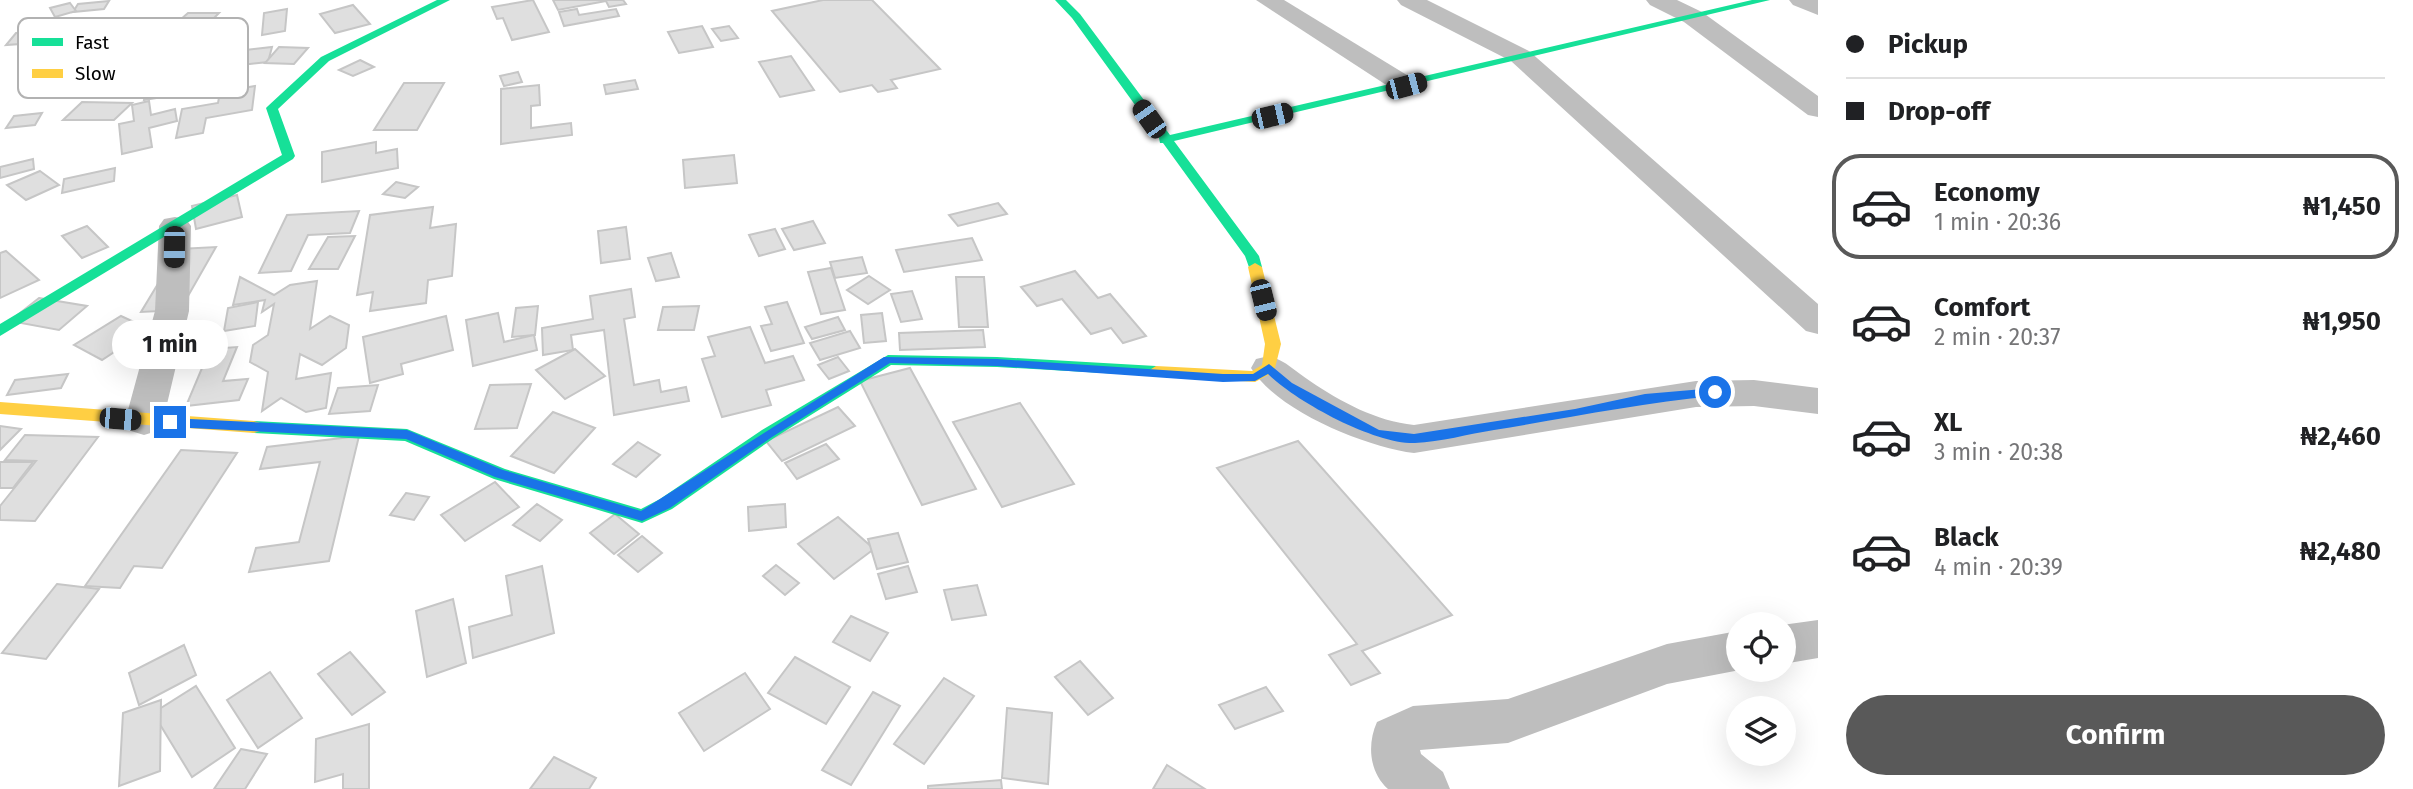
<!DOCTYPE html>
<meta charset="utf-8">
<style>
:root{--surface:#fff;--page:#f2f2f2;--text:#202124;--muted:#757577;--line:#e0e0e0;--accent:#595959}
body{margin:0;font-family:"Fira Sans",sans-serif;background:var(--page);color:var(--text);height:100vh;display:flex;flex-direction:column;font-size:26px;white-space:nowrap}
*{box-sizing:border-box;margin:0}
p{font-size:23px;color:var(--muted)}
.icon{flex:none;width:38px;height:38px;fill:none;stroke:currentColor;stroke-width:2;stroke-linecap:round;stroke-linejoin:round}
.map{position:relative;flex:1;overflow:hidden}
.sheet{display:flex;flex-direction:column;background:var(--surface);width:595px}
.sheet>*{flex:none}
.top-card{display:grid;align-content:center;height:154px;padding:0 28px;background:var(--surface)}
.tools{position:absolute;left:1726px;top:612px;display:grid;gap:14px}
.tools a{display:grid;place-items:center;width:70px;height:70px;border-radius:50%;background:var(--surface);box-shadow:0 7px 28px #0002;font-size:35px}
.end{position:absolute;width:32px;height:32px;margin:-16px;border:9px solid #1a73e8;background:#fff;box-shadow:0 0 0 4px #fff}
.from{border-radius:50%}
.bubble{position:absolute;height:49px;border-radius:24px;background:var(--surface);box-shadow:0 7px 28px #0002;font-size:23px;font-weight:700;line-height:49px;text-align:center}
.car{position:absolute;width:21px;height:42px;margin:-21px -10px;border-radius:9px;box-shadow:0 0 5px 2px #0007;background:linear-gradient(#222 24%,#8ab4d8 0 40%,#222 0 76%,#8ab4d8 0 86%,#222 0)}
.top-card b{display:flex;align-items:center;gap:24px;height:66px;font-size:26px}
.top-card b+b{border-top:2px solid var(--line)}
.top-card i{width:18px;height:18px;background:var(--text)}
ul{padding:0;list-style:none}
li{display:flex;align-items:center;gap:21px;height:105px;margin:0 14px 10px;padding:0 14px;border:4px solid transparent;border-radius:28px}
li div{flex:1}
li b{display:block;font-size:26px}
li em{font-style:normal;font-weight:700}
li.active{border-color:var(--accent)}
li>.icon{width:63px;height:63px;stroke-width:1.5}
.button{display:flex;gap:14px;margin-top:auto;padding:14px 28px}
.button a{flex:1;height:80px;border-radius:42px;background:var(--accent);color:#fff;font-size:28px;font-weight:700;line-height:80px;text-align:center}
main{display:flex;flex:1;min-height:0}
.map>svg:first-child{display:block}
.building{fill:#dfdfdf;stroke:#c6c6c6;stroke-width:2}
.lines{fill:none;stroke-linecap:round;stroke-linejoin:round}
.street{fill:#bebebe;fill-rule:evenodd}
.fast{fill:#16e098;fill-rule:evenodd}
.slow{fill:#ffcf43;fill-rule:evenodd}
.route{fill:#1a73e8}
.key{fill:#fff;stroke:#b2b2b2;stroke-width:2}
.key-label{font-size:19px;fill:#000}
</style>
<main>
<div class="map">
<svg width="1818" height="789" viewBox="0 0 1818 789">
<rect width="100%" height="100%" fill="#fff"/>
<g class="building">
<polygon points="533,0 549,32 512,40 503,18 497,19 492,7"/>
<polygon points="553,0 623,0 626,4 609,7 606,1 558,10"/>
<polygon points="823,0 872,0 940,69 891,80 897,88 878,92 872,85 840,92 772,11"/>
<polygon points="109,1 104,9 73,12 78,4"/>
<polygon points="70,3 76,11 55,17 50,8"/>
<polygon points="353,5 370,24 335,33 320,14"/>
<polygon points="287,9 285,31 262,35 264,13"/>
<polygon points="577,9 579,15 616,9 619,16 564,26 559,12"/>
<polygon points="188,13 219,13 214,18 237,19 228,28 172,27"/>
<polygon points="702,26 713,47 679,53 668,32"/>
<polygon points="729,26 738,38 721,41 712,29"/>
<polygon points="57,30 48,42 6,45 16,33"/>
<polygon points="272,47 268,62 224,67 229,52"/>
<polygon points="279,47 308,48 294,64 265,63"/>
<polygon points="791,56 814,90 780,97 759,62"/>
<polygon points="360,60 374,67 353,76 339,70"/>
<polygon points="518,72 522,82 504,86 500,76"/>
<polygon points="202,79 199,91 144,100 147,88"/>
<polygon points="635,80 638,89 606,94 604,85"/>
<polygon points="404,83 444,83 417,130 374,130"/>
<polygon points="539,85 540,105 531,106 531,128 571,123 572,135 501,144 501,89"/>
<polygon points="255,86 252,110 206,118 203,133 176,138 182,109 218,103 220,92"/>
<polygon points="149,101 151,115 175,109 177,121 149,128 152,147 122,154 119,124 134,121 132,105"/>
<polygon points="82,102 132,103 114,120 63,120"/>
<polygon points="42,113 35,125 6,128 14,116"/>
<polygon points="376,142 376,153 397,149 398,168 322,182 322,152"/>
<polygon points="734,155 737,183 685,188 683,160"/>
<polygon points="33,159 34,169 0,178 0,167"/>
<polygon points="115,168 114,181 62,193 64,179"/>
<polygon points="40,171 59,185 26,200 7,185"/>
<polygon points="396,182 418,187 405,198 383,194"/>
<polygon points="237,195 242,217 196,229 192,206"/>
<polygon points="998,203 1007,214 958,226 949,215"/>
<polygon points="433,207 430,228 456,224 452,276 428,280 426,303 370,311 373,292 357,295 370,215"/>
<polygon points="359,211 350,233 308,235 291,271 259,273 287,215"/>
<polygon points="813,221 825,243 794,250 782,229"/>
<polygon points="87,226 108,247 82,258 62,236"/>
<polygon points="626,227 630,259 601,263 598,231"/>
<polygon points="775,229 785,249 759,256 749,235"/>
<polygon points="355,236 338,269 309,269 328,237"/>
<polygon points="972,238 982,260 904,272 896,250"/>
<polygon points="216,247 180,310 141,312 179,249"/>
<polygon points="6,251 39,280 0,298 0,253"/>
<polygon points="671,253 679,277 656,281 648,258"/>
<polygon points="862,257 867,273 835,278 830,262"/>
<polygon points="831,268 845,310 821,314 808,272"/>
<polygon points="1075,271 1098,298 1110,294 1146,336 1123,343 1111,328 1091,334 1062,299 1037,306 1021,287"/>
<polygon points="869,276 890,290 868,304 847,290"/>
<polygon points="240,277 274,295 290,285 317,281 310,329 330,316 349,325 346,348 322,365 300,354 296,379 331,373 326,408 306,412 281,398 262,411 268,372 250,362 253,345 268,335 274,304 262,312 265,300 233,305"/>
<polygon points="956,277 984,277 988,327 959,327"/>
<polygon points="631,289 635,317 624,319 634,385 659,380 661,392 686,387 689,401 614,415 604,330 571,335 573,350 543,355 542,328 593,319 590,296"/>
<polygon points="912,291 922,319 901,322 891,294"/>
<polygon points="39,298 87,306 59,330 10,321"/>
<polygon points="258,302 255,326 224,331 228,308"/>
<polygon points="787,302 804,343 771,351 761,326 772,324 765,307"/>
<polygon points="538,306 535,335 512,337 516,308"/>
<polygon points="699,306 694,330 658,330 663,307"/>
<polygon points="498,313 504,342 534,335 537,350 473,366 466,320"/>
<polygon points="882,313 886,341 864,343 861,315"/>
<polygon points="121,316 149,329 102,360 74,345"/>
<polygon points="446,316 453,350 401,364 403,374 370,383 363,337"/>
<polygon points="838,317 845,330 812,339 805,327"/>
<polygon points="750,327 765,363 793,356 804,380 766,390 771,405 722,417 702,359 715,356 708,337"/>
<polygon points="983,330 985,347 900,350 899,333"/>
<polygon points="850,331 860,348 820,360 810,343"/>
<polygon points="237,347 223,381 248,379 239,400 186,406 210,349"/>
<polygon points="575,349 605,376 565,399 536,370"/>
<polygon points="838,357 849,371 829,379 818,365"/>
<polygon points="910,368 976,489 922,505 860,381"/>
<polygon points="68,374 61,388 7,395 15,380"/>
<polygon points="531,384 517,428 475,429 490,385"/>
<polygon points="378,385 370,411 329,414 338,388"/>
<polygon points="1020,403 1074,484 1002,507 953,422"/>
<polygon points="838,407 855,426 782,461 766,441"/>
<polygon points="553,412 595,428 554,473 511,456"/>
<polygon points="0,426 21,429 0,450"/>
<polygon points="25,435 98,437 35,521 0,520 0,506 36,461 5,460"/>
<polygon points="359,436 329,561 249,572 256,548 299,542 320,462 260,469 267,447"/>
<polygon points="1298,441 1452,615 1362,651 1380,673 1351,685 1329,655 1357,644 1217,468"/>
<polygon points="638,442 660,455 636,477 613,464"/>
<polygon points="826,444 839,459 797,479 785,463"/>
<polygon points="181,450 237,453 162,568 134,566 120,588 85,586"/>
<polygon points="0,462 33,462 13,488 0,488"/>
<polygon points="495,482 519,507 465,541 441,515"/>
<polygon points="406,493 429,497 414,520 390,515"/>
<polygon points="537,504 562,520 540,541 513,525"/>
<polygon points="785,504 786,527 749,531 748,507"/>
<polygon points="615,514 639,534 614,554 590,533"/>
<polygon points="838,517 874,549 834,579 798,544"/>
<polygon points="898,533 908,562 877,569 868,539"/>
<polygon points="642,536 662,553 638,572 618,555"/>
<polygon points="776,565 799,583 785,595 763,576"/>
<polygon points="542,566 554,633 473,658 469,627 512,615 506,576"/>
<polygon points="908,566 917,592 886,599 878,574"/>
<polygon points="57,584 99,589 46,659 2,653"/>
<polygon points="977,585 986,615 952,620 944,590"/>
<polygon points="453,599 466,663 427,677 416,611"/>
<polygon points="851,616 888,633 870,661 833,642"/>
<polygon points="184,645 196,675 139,705 129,673"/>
<polygon points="350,652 385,692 352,715 318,674"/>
<polygon points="795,657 850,687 826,724 768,693"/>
<polygon points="1080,661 1113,698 1088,715 1055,677"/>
<polygon points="270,672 302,718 258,748 227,700"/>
<polygon points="745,673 770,709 704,751 679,713"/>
<polygon points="944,678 974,696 924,764 894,744"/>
<polygon points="196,686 235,748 192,777 153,713"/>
<polygon points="1266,687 1283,711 1235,729 1219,705"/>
<polygon points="873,692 900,706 851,785 822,770"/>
<polygon points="161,700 160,771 119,786 123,713"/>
<polygon points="1007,708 1052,713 1048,784 1002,778"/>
<polygon points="369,724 369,789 343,789 343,774 315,782 316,739"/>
<polygon points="241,749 267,754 245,789 214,789"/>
<polygon points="554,757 596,778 589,789 530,789"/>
<polygon points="1167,765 1205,789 1153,789"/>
<polygon points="1001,780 1002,789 928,789 928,786"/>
</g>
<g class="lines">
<g class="street">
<polygon points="1256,0 1284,0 1415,80 1419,86 1415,92 1397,92"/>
<polygon points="1397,0 1427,0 1529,51 1818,304 1818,334 1806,331 1511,61 1401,5"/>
<polygon points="1646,0 1677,0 1702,12 1818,96 1818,117 1808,115 1684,22 1650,5"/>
<polygon points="1789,0 1818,0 1818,15 1793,5"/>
<polygon points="175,217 186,219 191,226 189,311 163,421 157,431 144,435 131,431 125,421 155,311 159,226 164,219"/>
<path d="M1269 356C1285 360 1296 372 1310 381 1341 402 1376 421 1414 425L1696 381 1754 380 1818 388V414L1754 406 1696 407 1414 453C1366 447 1277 411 1251 368L1256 359Z"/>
<polygon points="1818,620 1818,658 1783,664 1782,625"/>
<path d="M1738 631 1740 670 1667 684 1508 743 1420 750 1421 754 1443 772 1450 789H1388C1369 772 1367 744 1377 722L1413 706 1508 699 1667 644Z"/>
</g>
<g class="fast">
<polygon points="437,0 450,0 329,61 278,109 295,156 293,159 0,336 0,324 282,155 266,108 268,106 321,57"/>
<polygon points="1055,0 1066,0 1080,14 1170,135 1752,0 1770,0 1174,141 1259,256 1262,267 1255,271 1250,270 1245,256 1163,143 1160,143 1159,138 1072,18"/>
<polygon points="888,355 997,357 1156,366 1164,371 1156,376 997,367 891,365 774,438 672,509 642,523 494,479 405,441 254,433 248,431 246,427 248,423 254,421 407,429 505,469 641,509 660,499 762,430"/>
</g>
<g class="slow">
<polygon points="1255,263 1262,267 1281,344 1274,372 1255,382 1151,375 1148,371 1156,366 1252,371 1262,365 1265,344 1248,267"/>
<polygon points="0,402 254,421 260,423 262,427 260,431 254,433 0,414"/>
</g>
</g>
<path class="route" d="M884 357 997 359 1223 374H1253L1269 364 1292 383 1379 430 1414 434 1575 409 1645 394 1715 388 1721 392 1715 396C1640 403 1568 418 1494 430 1468 434 1441 442 1415 443 1374 444 1297 402 1268 374L1255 381 1223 382 997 366 890 363 772 437 670 508 642 521 495 477 406 439 170 427 164 422 170 418 407 430 503 470 641 511Z"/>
<rect x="18" y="18" width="230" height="80" rx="10" class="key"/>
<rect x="32" y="38" width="31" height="8" fill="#16e098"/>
<rect x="32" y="69" width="31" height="9" fill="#ffcf43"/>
<g class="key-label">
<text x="75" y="49">Fast</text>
<text x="75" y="80">Slow</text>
</g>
</svg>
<div class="tools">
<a><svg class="icon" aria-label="locate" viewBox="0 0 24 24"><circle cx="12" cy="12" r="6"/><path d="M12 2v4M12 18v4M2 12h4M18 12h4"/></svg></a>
<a><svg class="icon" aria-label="layers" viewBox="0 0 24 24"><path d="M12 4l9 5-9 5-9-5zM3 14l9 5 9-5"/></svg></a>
</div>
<i class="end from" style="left:1715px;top:392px"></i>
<i class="end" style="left:170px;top:422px"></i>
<div class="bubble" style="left:112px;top:320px;width:116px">1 min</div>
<i class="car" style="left:1406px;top:86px;rotate:75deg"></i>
<i class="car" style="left:1272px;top:116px;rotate:77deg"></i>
<i class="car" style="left:1149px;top:119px;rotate:325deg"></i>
<i class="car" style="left:174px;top:247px;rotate:181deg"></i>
<i class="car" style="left:1263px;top:300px;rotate:166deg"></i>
<i class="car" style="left:120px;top:419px;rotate:95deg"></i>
</div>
<section class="sheet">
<div class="top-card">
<b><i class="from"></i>Pickup</b>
<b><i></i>Drop-off</b>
</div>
<ul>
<li class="active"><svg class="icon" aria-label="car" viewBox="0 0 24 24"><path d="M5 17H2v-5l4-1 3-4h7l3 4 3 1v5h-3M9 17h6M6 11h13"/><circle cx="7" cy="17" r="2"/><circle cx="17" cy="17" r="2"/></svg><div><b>Economy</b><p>1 min · 20:36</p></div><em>₦1,450</em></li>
<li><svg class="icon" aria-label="car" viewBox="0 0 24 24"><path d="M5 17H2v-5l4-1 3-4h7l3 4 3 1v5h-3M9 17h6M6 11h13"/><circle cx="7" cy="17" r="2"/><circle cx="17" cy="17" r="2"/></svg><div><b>Comfort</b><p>2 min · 20:37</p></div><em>₦1,950</em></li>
<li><svg class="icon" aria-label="car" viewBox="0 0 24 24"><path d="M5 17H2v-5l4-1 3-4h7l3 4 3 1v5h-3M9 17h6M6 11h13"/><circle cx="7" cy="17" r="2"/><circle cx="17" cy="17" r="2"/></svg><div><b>XL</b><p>3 min · 20:38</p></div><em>₦2,460</em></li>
<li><svg class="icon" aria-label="car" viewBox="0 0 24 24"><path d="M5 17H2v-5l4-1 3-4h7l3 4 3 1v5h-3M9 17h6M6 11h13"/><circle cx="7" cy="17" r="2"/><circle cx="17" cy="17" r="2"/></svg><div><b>Black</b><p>4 min · 20:39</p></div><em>₦2,480</em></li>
</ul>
<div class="button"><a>Confirm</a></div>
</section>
</main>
